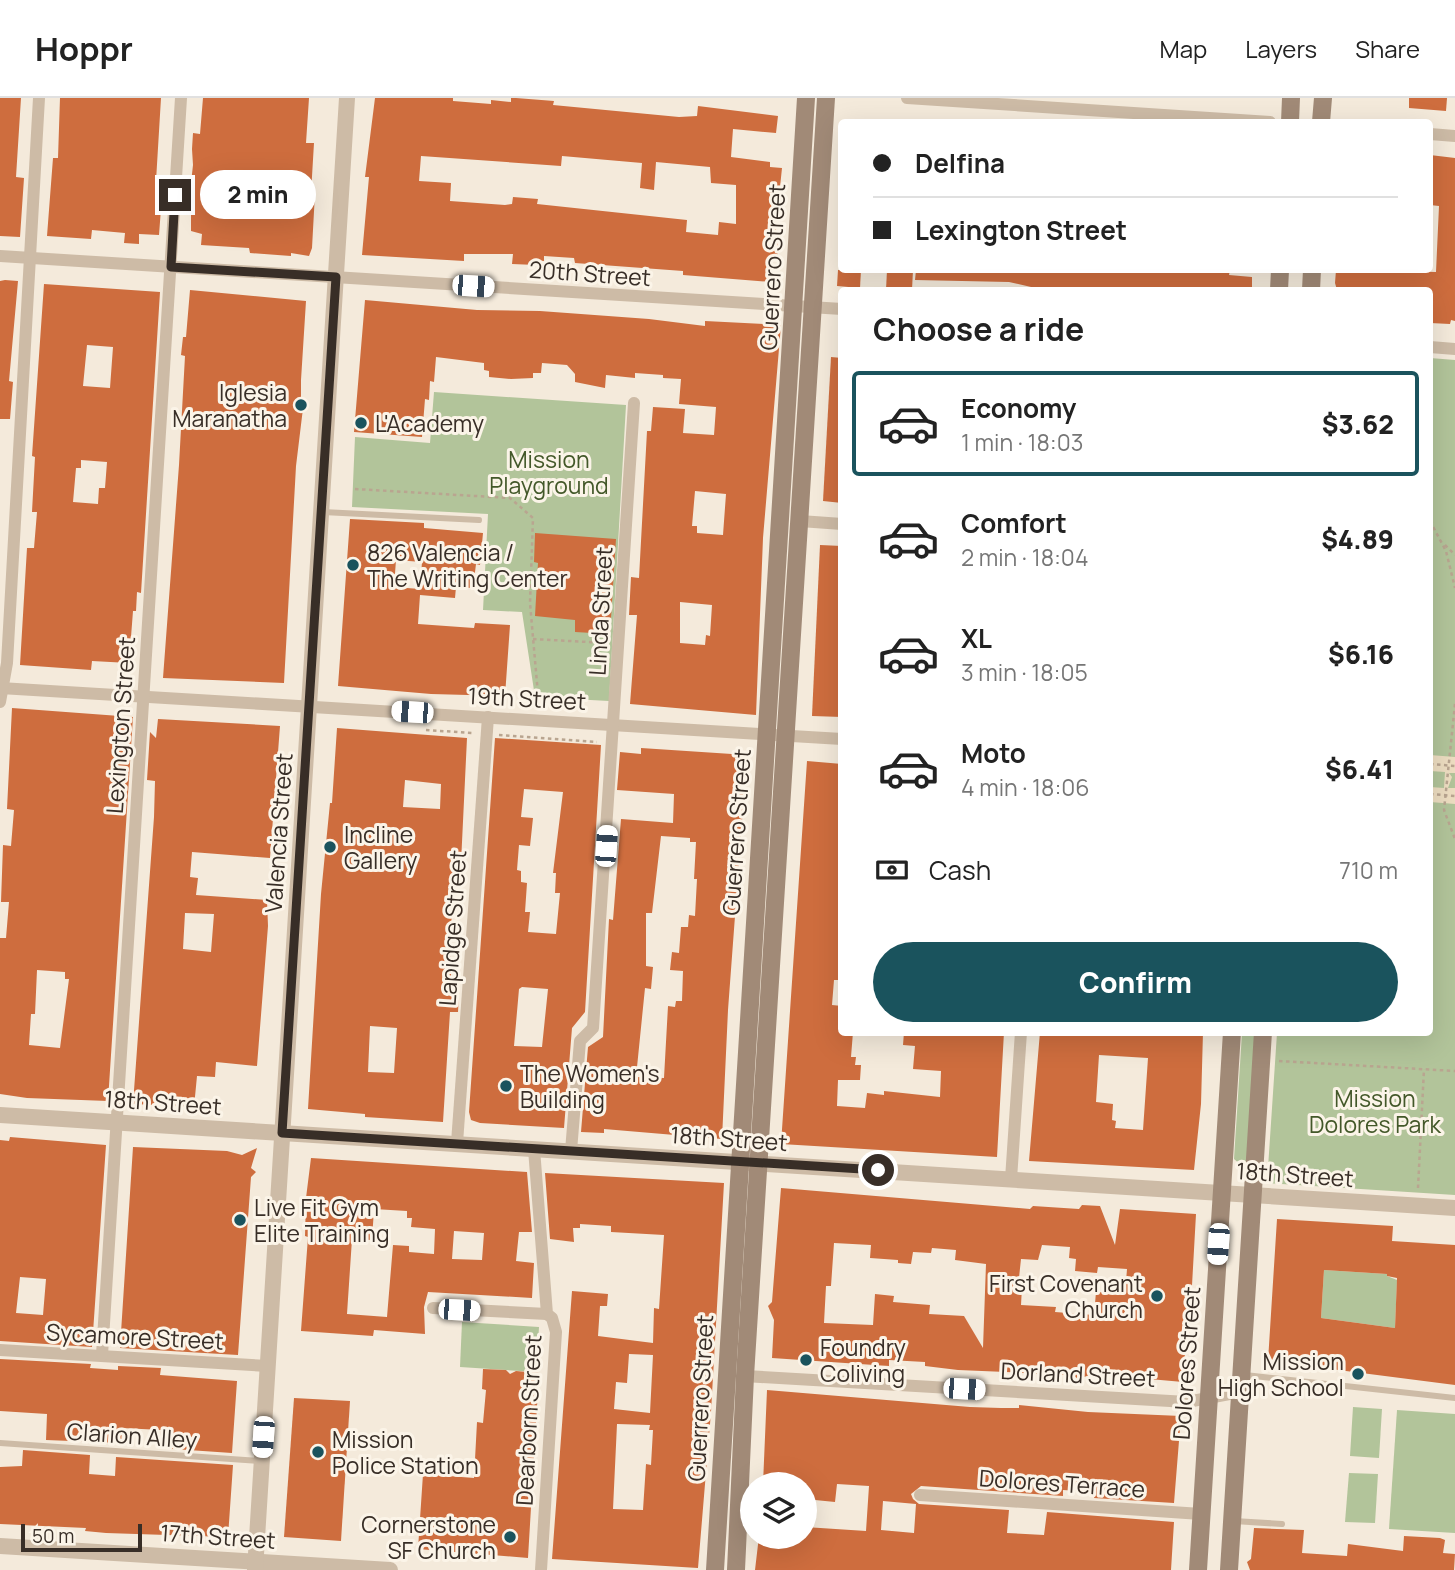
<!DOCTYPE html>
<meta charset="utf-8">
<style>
:root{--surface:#fff;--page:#f2f2f2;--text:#222;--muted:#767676;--line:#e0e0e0;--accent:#1a535d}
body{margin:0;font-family:Manrope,sans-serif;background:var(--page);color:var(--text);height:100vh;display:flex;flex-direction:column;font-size:26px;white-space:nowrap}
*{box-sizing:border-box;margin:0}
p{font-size:23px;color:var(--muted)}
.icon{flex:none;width:38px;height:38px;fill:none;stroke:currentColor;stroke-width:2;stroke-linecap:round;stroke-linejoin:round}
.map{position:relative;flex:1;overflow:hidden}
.drawer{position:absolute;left:838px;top:189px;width:595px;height:749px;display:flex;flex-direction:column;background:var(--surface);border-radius:7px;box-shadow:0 7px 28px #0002}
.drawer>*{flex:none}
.guide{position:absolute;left:838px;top:21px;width:595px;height:154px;border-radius:7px;box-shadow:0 7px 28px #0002;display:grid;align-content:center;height:154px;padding:0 35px;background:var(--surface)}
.tools{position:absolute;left:740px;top:1374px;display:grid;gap:14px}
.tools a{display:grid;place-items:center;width:77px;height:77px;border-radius:50%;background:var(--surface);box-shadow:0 7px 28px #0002;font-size:35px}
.scale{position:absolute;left:21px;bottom:18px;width:121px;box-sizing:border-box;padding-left:7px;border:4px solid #382e27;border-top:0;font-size:19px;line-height:24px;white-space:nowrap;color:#382e27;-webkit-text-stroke:5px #fbf4e8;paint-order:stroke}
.end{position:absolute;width:32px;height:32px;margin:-16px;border:9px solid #382e27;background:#fff;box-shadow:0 0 0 4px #fff}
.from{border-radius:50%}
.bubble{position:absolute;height:49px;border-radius:24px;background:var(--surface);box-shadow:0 7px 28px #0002;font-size:23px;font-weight:800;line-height:49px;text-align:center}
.car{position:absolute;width:21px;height:42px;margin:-21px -10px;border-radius:9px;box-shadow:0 0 5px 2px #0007;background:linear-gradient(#fff 24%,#345 0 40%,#fff 0 76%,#345 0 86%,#fff 0)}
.guide b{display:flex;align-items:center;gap:24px;height:66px;font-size:26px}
.guide b+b{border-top:2px solid var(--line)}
.guide i{width:18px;height:18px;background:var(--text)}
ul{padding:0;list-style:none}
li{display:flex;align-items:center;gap:21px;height:105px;margin:0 14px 10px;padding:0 21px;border:4px solid transparent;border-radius:7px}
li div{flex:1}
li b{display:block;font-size:26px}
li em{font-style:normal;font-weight:800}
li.selected{border-color:var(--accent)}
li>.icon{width:63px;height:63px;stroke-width:1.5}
h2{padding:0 35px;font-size:32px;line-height:84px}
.pay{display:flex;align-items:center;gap:18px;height:77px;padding:0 35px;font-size:26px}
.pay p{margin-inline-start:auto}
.action{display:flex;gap:14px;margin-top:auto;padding:14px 35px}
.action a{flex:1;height:80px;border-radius:42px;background:var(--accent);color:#fff;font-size:28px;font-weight:800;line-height:80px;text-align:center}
header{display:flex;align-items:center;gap:42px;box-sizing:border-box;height:98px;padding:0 35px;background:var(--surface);border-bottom:2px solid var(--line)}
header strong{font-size:33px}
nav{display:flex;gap:38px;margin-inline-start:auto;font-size:24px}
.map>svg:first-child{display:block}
.green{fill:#b2c49a}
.plaza{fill:#edddc1}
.building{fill:#ce6d3e;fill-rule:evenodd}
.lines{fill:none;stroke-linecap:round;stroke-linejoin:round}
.path{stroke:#b9a590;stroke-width:2.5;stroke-dasharray:3.5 3.5;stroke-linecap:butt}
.service{stroke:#cdbba6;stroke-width:6}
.minor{stroke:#cdbba6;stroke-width:12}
.tertiary{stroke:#cdbba6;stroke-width:16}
.secondary{stroke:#a18a77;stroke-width:18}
.route{stroke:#382e27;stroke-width:9}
.poi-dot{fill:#1a535d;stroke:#fbf4e8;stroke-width:2.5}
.labels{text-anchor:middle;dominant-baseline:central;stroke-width:6;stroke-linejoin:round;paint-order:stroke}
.street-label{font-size:23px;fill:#382e27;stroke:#fbf4e8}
.poi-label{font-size:23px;fill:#382e27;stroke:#fbf4e8;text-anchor:start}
.park-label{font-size:23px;fill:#435829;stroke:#fbf4e8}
</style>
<header>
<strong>Hoppr</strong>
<nav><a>Map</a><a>Layers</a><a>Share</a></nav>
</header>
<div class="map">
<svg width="1455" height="1472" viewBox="0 0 1455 1472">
<rect width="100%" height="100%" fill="#f4eadb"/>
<g class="green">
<polygon points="1430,260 1455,262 1455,1097 1267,1085 1277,935 1430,934"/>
<polygon points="434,294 626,307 609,603 535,599 522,514 483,512 488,416 352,409 355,339 430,345"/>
<polygon points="1242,935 1257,935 1248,1065 1241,1067 1234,1061"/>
<polygon points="1324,1172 1387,1176 1387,1178 1397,1182 1395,1230 1321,1220"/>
<polygon points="462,1224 539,1229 536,1274 460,1269"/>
<polygon points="1353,1309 1382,1311 1379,1360 1350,1358"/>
<polygon points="1397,1312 1455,1316 1455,1435 1389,1431"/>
<polygon points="1349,1375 1378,1376 1375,1425 1345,1424"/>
</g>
<polygon class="plaza" points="1430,657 1455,659 1455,675 1449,675 1452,679 1448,690 1455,690 1455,706 1430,704 1430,689 1444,690 1445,674 1430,673"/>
<g class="building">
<polygon points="0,0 21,0 16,79 24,80 20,139 0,138"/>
<polygon points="60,0 161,0 156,83 163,84 159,137 139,136 139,146 124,145 125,135 92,132 91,141 47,138 53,60 58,60"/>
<polygon points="203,0 309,0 306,45 314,45 311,95 315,95 312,150 309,158 291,155 291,158 250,155 249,150 201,147 202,136 191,133 191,112 188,112 193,67 192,51 193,35 200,36"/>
<path d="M375 0H453V3L491 6V2L511 4V0H516L554 3 553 7 679 19 697 18 698 8 778 18 776 35 733 31 731 59 770 64V69L782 70 775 137 779 138 777 163 772 162 771 184 683 177V173L575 165 574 160 544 158V163L536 162V167L512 166 513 156H464V163L362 157 369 79H365ZM421 58 561 68 562 58 642 65 640 90 654 92 656 64 710 69 711 85 736 87V126L719 124 718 137 686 134 687 122 537 106 538 101 513 99 512 106 505 107 450 103 451 85 419 83Z"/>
<polygon points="1409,0 1447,0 1446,13 1409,10"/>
<polygon points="1430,57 1455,60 1455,223 1451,222 1450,226 1430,225 1430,192 1337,192 1335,185 1336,172 1436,174 1439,108 1430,107"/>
<polygon points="838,172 861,172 860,190 837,188"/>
<polygon points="887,172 913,172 912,192 886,192"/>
<polygon points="916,172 1230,172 1229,177 1252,179 1252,192 1044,192 1009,184 915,182"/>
<polygon points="5,182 18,183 9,283 13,284 10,321 0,321 0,183"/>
<path d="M44 186 160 194 141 495 137 494 136 513H133L129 565 92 563 91 572 20 567 27 450H34L37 414H32L35 359 32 358ZM87 247 113 249 110 290 83 288ZM81 362 107 364 105 390H99L98 406 73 404 76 370H81Z"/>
<polygon points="190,192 306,203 301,282 301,302 304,302 296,368 284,585 163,580 179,367 185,258 181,257 183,239 186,239"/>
<path d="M365 202 477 212 540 213 649 221 705 228V223L781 227 763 440 756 617 630 606 637 517H629L631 479 639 480 647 333H651L653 309 685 311 683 335 714 337 716 309 679 306 681 281 663 280V277L635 275V280L606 277 605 290 575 284V276L567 267 542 265 541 275H533V280L511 281 489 279V273L484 272V265L436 259 434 284 430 283 429 302 425 301 422 339 354 334ZM695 393 726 396 723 437 697 435V428H692ZM680 504 712 507 710 538 706 537 705 547 680 545Z"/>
<polygon points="831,259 842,260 842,405 823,403"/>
<path d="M350 421 424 425V430L483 435 480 467 476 466 473 490 456 489 455 500 420 497 418 526 474 530 475 525 510 527 505 598 431 596 338 588ZM396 462 422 464 420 491 394 489Z"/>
<polygon points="535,435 616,441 610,536 575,534 575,522 535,518 538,465 534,464"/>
<polygon points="820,447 842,448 842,619 812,618"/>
<path d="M12 610 133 619 108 1003 27 1000 0 996V840H6L9 804H1L3 747 11 748 14 712 7 711ZM37 872 65 874V881H69L60 950 29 947 31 916H35Z"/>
<path d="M158 621 280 628 270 760 192 754 190 779 198 780 196 797 267 802 268 828 257 968 216 964 215 979 197 978 194 1009 133 1006 154 719 155 683 147 682 150 634 156 640ZM185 815 214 816 211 854 183 851Z"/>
<path d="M337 630 467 640 460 786H454L451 829V896H459L458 914H450L443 1024 365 1019V1016L308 1011 321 796 330 705H332ZM405 682 441 686 440 711 403 709ZM370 928 397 930 394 975 368 974Z"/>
<path d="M495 640 601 647 585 914 572 930 564 1030 480 1025 471 1022 469 1014ZM524 691 563 694 553 775H556L555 795H560L556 836 528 834 530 814H525L527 785 521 784V773L517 772 519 747 530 748 533 720 521 719ZM522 889 548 891 542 949 514 948 519 891Z"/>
<path d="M641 650 747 657 728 912 722 1041 604 1031V1035L581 1034 588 949 603 939 609 821 613 822 621 721 673 725 674 696 617 692 620 654 641 656ZM661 738 690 740V744H696L694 781H697L695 818 689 817 688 829H681L679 855 672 854 670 872 683 873 682 903H676L675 909 668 908 664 980 636 979 645 890 651 891 653 869 646 868V815H652Z"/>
<polygon points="807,663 842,666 842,860 840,882 834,882 832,907 842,908 840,933 853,934 851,959 856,959 855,967 861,967 860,982 838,982 837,1008 865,1010 867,995 884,997 884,993 940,999 941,973 913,971 915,948 903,947 904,934 1004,934 997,1059 781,1046"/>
<path d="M1040 934H1203L1201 1006 1194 1072 1029 1063ZM1099 957 1148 960 1143 1032 1115 1030 1116 1023 1112 1022 1113 1006 1096 1004Z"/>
<path d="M10 1039 106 1047 92 1249 0 1243V1042L9 1043ZM20 1179 46 1181 43 1217 16 1215Z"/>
<polygon points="133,1049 227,1053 242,1057 257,1050 251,1070 256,1074 251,1079 238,1257 120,1250"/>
<path d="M311 1060 527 1074 532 1134H519L516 1163 534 1165 532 1200 428 1194 424 1209 425 1236 374 1232 373 1238 301 1233 308 1139 305 1138 306 1100ZM374 1111 407 1113V1120H412L411 1129 435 1131 434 1156 409 1154V1148L393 1147 387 1219 347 1216 352 1141 372 1142ZM454 1133 484 1135 482 1162 452 1161Z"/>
<path d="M545 1075 724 1085 711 1314 698 1470 552 1461 572 1193 608 1196 607 1208H600L598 1238 653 1245 654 1210 659 1211 664 1137 611 1134V1128L580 1126V1130H573L574 1144 550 1141ZM629 1256 653 1257 650 1315 614 1311 616 1284 627 1285ZM617 1326 650 1327 649 1332H653L651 1367 646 1366 643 1412 613 1411Z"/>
<path d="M781 1090 1030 1111 1033 1108 1079 1111 1082 1107 1100 1108 1115 1147 1120 1111 1196 1116 1189 1241 1186 1240 1183 1284 1093 1276 1078 1281 1073 1277 958 1272 925 1268V1264L889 1262V1268L772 1260 774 1222 768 1208 772 1204ZM834 1145 871 1147 870 1160 898 1162V1165L911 1166 913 1154 931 1155 932 1150 956 1152 955 1162 986 1166 983 1250 964 1218 929 1216 930 1207 893 1204 894 1198 875 1196 873 1227 824 1225 826 1188H831ZM1042 1147 1070 1149 1069 1160 1076 1161 1075 1173 1097 1175 1098 1169 1127 1171 1125 1196 1096 1194 1094 1217 1055 1214 1056 1209 1021 1207 1022 1189H1018L1021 1161 1038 1162Z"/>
<path d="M1277 1121 1393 1128 1392 1143 1455 1147V1287L1268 1263ZM1324 1172 1387 1176V1178L1397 1180 1395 1230 1321 1220Z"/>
<polygon points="0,1261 91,1266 90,1270 118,1272 118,1268 161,1270 160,1277 237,1283 232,1355 159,1350 161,1332 122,1330 121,1345 46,1342 47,1316 0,1313"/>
<polygon points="483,1271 506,1272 510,1276 516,1273 539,1275 528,1460 418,1451 423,1376 474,1380 477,1324 483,1325 486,1292 482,1291"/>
<path d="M767 1292 970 1309 1001 1310H1019V1307L1088 1314 1181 1318 1174 1405 1094 1400V1394L1063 1392V1398L921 1388 911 1396 913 1401 919 1406 1009 1412 1007 1435 1044 1437 1047 1414 1174 1424 1171 1472H755L759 1438H805V1429L866 1433 869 1388 837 1386 835 1404 805 1401V1386H763ZM883 1403 916 1406 914 1435 881 1432Z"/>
<polygon points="294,1300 350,1303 341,1443 284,1439"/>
<polygon points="23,1352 90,1357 89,1376 115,1378 116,1359 233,1367 228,1439 106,1435 85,1433 86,1430 0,1426 0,1369 22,1368"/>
<polygon points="1254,1430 1304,1432 1302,1455 1347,1458 1348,1446 1403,1453 1404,1438 1440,1440 1445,1442 1443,1455 1455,1456 1454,1472 1250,1472 1247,1464 1251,1461"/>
</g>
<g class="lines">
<g class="path">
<polyline points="355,391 510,400 533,420 530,505 539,608"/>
<polyline points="1430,415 1432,425"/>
<polyline points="1430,423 1446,453 1455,490"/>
<polyline points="1445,447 1455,457"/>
<polyline points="533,541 606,545"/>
<polyline points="1455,606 1444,712 1455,741"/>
<polyline points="426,632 472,635"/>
<polyline points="499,637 597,644"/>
<polyline points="1430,666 1455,668"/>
<polyline points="1430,696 1455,698"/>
<polyline points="1279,963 1455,973"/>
<polyline points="1418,1090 1424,971"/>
</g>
<g class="service">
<polyline points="323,414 479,422"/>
<polyline points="1245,1277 1455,1300"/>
<polyline points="0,1345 260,1363"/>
<polyline points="1234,1423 1282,1426"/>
</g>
<g class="minor">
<polyline points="907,0 1270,24"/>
<polyline points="1430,36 1455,38"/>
<polyline points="0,158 842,211"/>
<polyline points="1430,249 1455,251"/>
<polyline points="800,423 842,426"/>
<polyline points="0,590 842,641"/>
<polyline points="0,604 7,565 39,0"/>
<polyline points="457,1045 488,619"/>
<polyline points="534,1051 547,1216 552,1220 556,1234 541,1472"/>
<polyline points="571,1053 580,943 593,930 634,305"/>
<polyline points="1011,1081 1021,934"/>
<polyline points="433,1210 547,1216"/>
<polyline points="0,1252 268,1268"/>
<polyline points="102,1257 181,0"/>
<polyline points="745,1278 1187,1304 1240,1294"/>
<polyline points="920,1397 1201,1416"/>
</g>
<g class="tertiary">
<polyline points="0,1017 1455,1110"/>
<polyline points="0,1448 390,1472"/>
<polyline points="255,1472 347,0"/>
</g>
<g class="secondary">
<polyline points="1290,24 1291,0"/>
<polyline points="1321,24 1323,0"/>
<polyline points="1279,192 1280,172"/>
<polyline points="1311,192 1312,172"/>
<polyline points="715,1472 806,0"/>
<polyline points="736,1472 745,1278 826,0"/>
<polyline points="1198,1472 1232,934"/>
<polyline points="1229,1472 1263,934"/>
</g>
</g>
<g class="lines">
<polyline class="route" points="175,97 171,169 336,179 282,1035 878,1072"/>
</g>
<g class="poi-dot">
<circle cx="301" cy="307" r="7"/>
<circle cx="361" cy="325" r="7"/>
<circle cx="353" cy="467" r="7"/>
<circle cx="330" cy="749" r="7"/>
<circle cx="506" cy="988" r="7"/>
<circle cx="240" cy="1122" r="7"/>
<circle cx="1157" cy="1198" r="7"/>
<circle cx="806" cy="1262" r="7"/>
<circle cx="1358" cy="1276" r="7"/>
<circle cx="318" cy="1354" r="7"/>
<circle cx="510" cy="1439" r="7"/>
</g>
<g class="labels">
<g class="street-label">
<text transform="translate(772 169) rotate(-87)">Guerrero Street</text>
<text transform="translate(590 175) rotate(4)">20th Street</text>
<text transform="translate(600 513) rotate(-87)">Linda Street</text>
<text transform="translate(527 600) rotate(3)">19th Street</text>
<text transform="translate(120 627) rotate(-86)">Lexington Street</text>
<text transform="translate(736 734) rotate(-86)">Guerrero Street</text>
<text transform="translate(278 735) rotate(-86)">Valencia Street</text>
<text transform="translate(452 830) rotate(-86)">Lapidge Street</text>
<text transform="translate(163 1004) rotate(4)">18th Street</text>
<text transform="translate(729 1040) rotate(4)">18th Street</text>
<text transform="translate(1295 1076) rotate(4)">18th Street</text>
<text transform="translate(135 1238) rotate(3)">Sycamore Street</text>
<text transform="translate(1186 1265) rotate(-86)">Dolores Street</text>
<text transform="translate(1078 1276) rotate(3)">Dorland Street</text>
<text transform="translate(700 1300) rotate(-87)">Guerrero Street</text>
<text transform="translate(528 1322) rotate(-87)">Dearborn Street</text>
<text transform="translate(132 1337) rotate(4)">Clarion Alley</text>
<text transform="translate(1062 1385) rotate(4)">Dolores Terrace</text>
<text transform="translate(218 1438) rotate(4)">17th Street</text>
</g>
<g class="poi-label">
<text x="287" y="294" text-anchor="end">Iglesia<tspan x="287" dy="26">Maranatha</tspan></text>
<text x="375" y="325">L'Academy</text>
<text x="367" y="454">826 Valencia /<tspan x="367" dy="26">The Writing Center</tspan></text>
<text x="344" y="736">Incline<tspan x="344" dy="26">Gallery</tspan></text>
<text x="520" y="975">The Women's<tspan x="520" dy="26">Building</tspan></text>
<text x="254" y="1109">Live Fit Gym<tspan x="254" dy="26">Elite Training</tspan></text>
<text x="1143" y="1185" text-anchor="end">First Covenant<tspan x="1143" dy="26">Church</tspan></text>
<text x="820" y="1249">Foundry<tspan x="820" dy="26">Coliving</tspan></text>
<text x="1344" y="1263" text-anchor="end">Mission<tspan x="1344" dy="26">High School</tspan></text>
<text x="332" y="1341">Mission<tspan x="332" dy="26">Police Station</tspan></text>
<text x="496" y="1426" text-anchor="end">Cornerstone<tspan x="496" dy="26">SF Church</tspan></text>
</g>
<g class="park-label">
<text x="549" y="361">Mission<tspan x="549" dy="26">Playground</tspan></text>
<text x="1375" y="1000">Mission<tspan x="1375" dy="26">Dolores Park</tspan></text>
</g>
</g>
</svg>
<div class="tools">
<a><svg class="icon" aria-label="layers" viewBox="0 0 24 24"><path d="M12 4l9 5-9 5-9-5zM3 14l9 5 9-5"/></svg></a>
</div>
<div class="scale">50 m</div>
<i class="end from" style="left:878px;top:1072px"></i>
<i class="end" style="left:175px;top:97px"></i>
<div class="bubble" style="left:200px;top:72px;width:116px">2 min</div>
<i class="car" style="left:473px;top:188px;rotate:94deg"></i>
<i class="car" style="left:412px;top:614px;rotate:274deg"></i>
<i class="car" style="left:606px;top:748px;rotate:4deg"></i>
<i class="car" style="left:1218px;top:1146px;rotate:184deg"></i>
<i class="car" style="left:459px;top:1212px;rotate:93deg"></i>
<i class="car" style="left:964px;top:1291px;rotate:93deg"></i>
<i class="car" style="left:263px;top:1339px;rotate:184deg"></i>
<div class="guide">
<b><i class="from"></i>Delfina</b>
<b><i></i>Lexington Street</b>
</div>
<section class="drawer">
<h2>Choose a ride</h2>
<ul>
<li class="selected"><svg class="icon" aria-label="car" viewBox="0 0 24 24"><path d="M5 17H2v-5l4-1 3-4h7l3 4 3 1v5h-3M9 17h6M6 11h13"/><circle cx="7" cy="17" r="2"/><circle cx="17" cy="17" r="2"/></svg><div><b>Economy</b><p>1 min · 18:03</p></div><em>$3.62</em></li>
<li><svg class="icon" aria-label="car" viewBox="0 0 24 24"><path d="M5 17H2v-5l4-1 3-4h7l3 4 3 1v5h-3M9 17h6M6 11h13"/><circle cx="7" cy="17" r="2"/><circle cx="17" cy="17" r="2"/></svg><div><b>Comfort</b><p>2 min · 18:04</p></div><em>$4.89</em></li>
<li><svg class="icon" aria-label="car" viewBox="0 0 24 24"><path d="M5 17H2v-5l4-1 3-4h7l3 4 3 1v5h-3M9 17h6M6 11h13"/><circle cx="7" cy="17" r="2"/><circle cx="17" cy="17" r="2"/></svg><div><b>XL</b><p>3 min · 18:05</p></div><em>$6.16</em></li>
<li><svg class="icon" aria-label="car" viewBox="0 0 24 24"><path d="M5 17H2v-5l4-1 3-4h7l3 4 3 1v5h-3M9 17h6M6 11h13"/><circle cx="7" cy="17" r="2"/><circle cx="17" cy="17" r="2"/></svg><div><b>Moto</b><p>4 min · 18:06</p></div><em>$6.41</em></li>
</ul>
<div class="pay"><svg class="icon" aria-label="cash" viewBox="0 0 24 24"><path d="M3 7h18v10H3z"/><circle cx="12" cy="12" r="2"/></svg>Cash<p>710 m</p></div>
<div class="action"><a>Confirm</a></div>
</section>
</div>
